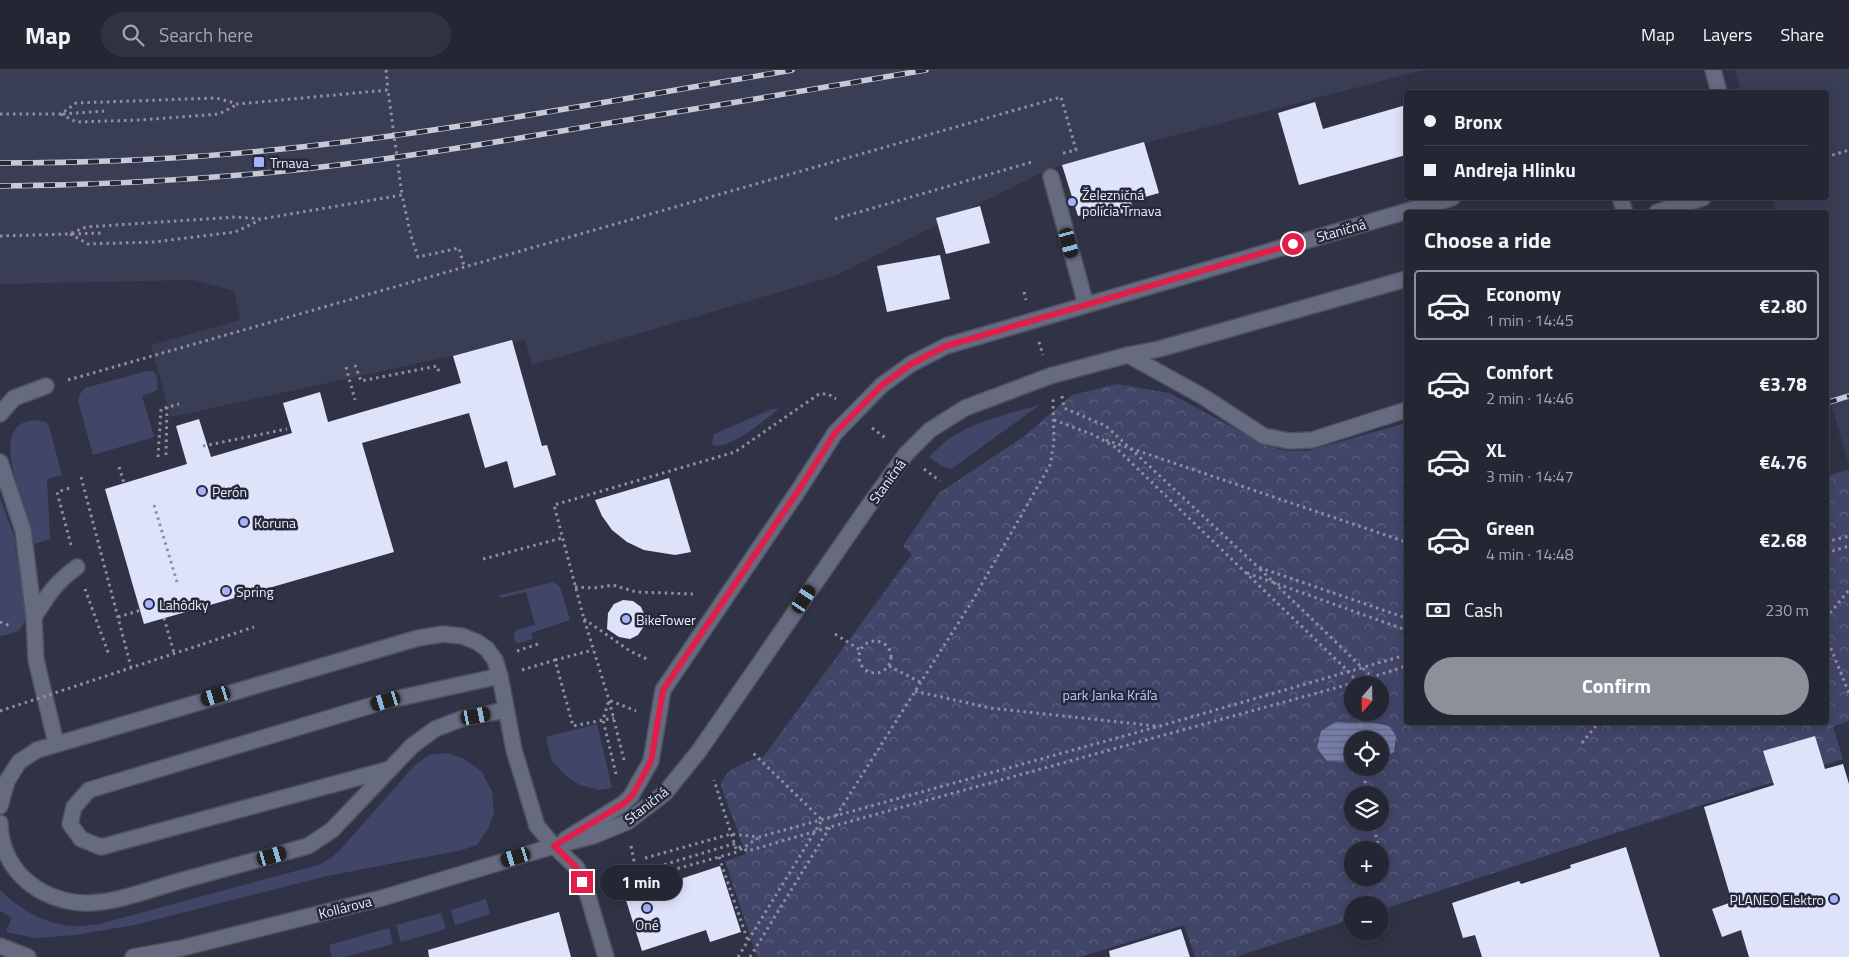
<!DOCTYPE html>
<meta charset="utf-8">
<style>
:root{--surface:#242634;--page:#303240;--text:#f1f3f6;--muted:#a3a5ac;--line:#41434f;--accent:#8c9099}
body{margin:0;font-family:"Titillium Web",sans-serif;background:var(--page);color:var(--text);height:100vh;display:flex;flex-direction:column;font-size:19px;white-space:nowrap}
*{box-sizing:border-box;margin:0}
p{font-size:16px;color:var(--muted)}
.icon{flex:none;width:28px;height:28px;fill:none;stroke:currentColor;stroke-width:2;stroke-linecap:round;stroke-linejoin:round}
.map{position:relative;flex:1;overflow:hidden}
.panel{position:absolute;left:1404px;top:140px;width:425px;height:515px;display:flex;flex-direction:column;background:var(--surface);border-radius:5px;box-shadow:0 2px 12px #0003,0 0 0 1px var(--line)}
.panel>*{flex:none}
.top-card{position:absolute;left:1404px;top:20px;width:425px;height:110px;border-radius:5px;box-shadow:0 2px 12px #0003,0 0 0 1px var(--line);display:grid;align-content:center;height:110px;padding:0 20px;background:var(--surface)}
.needle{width:32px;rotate:200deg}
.tools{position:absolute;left:1344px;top:606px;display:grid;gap:10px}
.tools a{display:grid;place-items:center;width:45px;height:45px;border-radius:50%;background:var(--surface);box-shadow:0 2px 12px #0003,0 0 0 1px var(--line);font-size:25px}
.end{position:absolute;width:22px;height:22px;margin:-11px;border:6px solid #e11d48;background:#fff;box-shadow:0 0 0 2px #fff}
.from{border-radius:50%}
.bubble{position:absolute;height:35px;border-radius:18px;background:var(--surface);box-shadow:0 2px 12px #0003,0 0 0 1px var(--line);font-size:16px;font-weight:700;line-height:35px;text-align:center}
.car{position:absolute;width:15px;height:30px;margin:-15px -8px;border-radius:6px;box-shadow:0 0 4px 1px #0007;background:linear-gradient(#222 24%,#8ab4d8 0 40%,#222 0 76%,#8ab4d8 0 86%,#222 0)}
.top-card b{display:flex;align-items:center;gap:18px;height:48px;font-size:19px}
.top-card b+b{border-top:1px solid var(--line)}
.top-card i{width:12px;height:12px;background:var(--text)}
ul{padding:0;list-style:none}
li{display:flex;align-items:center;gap:15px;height:70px;margin:0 10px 8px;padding:0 10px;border:2px solid transparent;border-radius:5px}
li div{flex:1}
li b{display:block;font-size:19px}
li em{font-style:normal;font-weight:700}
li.current{border-color:var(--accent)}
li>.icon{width:45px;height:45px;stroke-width:1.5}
h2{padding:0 20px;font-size:22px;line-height:60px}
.pay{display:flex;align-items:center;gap:12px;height:55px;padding:0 20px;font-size:19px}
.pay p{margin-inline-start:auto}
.button{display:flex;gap:10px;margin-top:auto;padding:10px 20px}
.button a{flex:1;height:58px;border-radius:30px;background:var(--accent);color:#fff;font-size:20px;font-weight:700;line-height:58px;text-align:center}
header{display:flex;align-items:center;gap:30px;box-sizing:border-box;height:70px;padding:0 25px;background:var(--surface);border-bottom:1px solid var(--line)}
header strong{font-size:24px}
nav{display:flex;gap:28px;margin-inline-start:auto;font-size:18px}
.search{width:350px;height:45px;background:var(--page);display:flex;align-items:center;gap:12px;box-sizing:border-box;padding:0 18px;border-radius:28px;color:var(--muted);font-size:19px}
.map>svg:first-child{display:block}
.built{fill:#3a3e55}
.green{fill:#414669}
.park{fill:url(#park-crowns);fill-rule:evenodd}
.water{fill:url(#water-rules)}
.building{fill:#dfe3fa}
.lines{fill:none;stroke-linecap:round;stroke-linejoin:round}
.lane-casing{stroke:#4f5160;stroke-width:18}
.street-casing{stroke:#4f5160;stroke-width:18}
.path{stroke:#8e909f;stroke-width:3;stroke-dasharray:2.5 4;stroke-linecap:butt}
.lane{stroke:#676b7f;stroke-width:15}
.street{stroke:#676b7f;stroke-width:15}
.rail-casing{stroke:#c7c9d6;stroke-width:5.5}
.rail{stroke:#26293a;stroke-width:4;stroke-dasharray:11;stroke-linecap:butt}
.path-bridge{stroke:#8e909f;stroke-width:3;stroke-dasharray:2.5 4;stroke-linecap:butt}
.route{stroke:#e11d48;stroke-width:6}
.poi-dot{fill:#a6b1fc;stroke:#26293a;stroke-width:2}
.labels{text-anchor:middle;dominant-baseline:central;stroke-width:5;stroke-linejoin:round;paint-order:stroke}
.poi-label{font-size:14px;fill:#eaecf8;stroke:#26293a;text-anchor:start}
.street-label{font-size:14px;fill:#eaecf8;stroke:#26293a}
.park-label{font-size:14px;fill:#bec8fe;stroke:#26293a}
</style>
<header>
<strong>Map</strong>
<div class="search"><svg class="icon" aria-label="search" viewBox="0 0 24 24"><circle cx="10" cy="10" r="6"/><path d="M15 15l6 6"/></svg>Search here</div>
<nav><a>Map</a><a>Layers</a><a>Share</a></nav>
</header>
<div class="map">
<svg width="1849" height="887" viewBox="0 0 1849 887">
<defs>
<pattern id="park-crowns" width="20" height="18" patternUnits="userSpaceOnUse" patternTransform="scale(1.25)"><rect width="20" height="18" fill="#414669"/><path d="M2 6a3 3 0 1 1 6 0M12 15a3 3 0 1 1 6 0" fill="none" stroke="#5d617f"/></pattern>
<pattern id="water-rules" width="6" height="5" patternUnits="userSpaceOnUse" patternTransform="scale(1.25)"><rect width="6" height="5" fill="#767da8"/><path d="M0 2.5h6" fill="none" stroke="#636782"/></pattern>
</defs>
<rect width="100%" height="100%" fill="#303345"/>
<g class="built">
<polygon points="0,0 1423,0 1051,98 837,205 532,295 525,270 171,347 151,275 240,250 234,221 193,210 0,214"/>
<polygon points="1735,0 1849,0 1849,395 1826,316 1826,142 1776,142 1772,128 1826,128 1826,22 1741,22"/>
</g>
<g class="green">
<path d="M147 301H153C158 307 158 313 157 320L142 326 154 367 93 385 78 331 80 324 85 318Z"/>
<path d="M1040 335 951 399 942 396 929 387C934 382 940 376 946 371 973 351 1008 344 1040 335Z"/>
<path d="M772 339H779C765 349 730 381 712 375L714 364Z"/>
<path d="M35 350 45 352 49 356 62 405 47 409 50 469 34 474C32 465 31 456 28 447 22 425 1 381 15 360 20 352 28 351 35 350Z"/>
<path d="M0 428 14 466 26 546C22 563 15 563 0 566Z"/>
<polygon points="553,512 560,517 570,550 531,563 533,569 519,573 515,572 514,563 516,560 535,555 526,522 501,528 497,526"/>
<polygon points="597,654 612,718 599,720 580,715 566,706 552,691 546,667"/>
<path d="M448 683 464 689 482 702 492 722 494 743 488 759 477 775 462 780 327 806 134 855 76 865 36 868 6 862 12 848 0 841V820C19 839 45 854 72 856 81 857 90 855 99 854L318 795 330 789 339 781 415 695 429 685Z"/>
<polygon points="486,829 490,844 455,855 451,840"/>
<polygon points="441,843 446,859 401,872 396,855"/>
<polygon points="389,858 393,874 345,887 332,887 329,875"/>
</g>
<path class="park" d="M1117 314 1169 323 1267 376 1286 381H1308L1406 353V652H1826V406L1849 400V651L1833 657 1843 689 1380 840V835H1352V849L1235 887H1195L1184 855 1080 887H757L725 791 746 784 721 716C724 697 749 691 764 686L912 484 903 476 939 423 1023 367 1072 325ZM1352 615H1380V642H1352ZM1352 670H1380V698H1352ZM1352 725H1380V752H1352ZM1352 780H1380V808H1352Z"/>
<path class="water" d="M1336 652C1355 654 1372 650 1390 657L1396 666 1394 682 1380 689V670H1352V692L1327 691 1317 678 1321 661Z"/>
<g class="building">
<polygon points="1315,32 1323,59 1406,35 1406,85 1299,115 1278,43"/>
<polygon points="1144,72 1159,123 1131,131 1133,140 1108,147 1106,139 1078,146 1062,95"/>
<polygon points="980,136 990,173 946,184 936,148"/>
<polygon points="940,185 950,229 887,242 877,196"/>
<polygon points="512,270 542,376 547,375 556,405 514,418 507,391 485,398 469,343 362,373 394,482 144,554 105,419 187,394 176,356 199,349 211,387 292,363 283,333 320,322 328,352 461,313 453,286"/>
<polygon points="669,408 691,482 675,485 644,480 627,472 612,460 602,446 595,430"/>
<polygon points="623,530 633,531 641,537 645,546 644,556 638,565 630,569 619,567 607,559 608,543 614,534"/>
<polygon points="1815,666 1825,699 1843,694 1849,714 1849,887 1749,887 1741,860 1722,867 1712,839 1732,832 1704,737 1774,715 1763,681"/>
<polygon points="1626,777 1660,887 1482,887 1475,865 1463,868 1452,833 1519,811 1521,814 1571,798 1570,795"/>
<polygon points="720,796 741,862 710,872 706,860 642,881 625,827"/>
<polygon points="559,842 571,887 429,887 428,880"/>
<polygon points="1181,859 1190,887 1110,887 1109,881"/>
</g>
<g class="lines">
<defs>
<g id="lane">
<polyline points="1713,0 1719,22"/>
<polyline points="1051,107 1086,235"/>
<polyline points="1657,142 1703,128"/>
<polyline points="0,344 14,328 46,316"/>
<polyline points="0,392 23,460 34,547 36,590 56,673"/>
<path d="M34 547C47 526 56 512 77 497"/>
<polyline points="390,699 101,777 81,769 70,754 74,737 89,720 386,631 500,606"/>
<polyline points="0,736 7,711 19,692 37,680 418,568 443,564 462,566 477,572 487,579 495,590 500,606 514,680 537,756 554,776"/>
<path d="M0 753C1 796 32 825 73 832 106 837 145 821 176 812 220 800 264 788 308 776L332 760 412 676 435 659 461 649 506 640"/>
</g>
<g id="street">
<polyline points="1620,128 1625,142"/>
<polyline points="1128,285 1202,326 1264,366 1289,371 1312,370 1406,340"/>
<polyline points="566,769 623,734 631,726 651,691 663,620 800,418 835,363 882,315 911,294 946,276 1452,128"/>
<polyline points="554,776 577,798 588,826 606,887"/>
<polyline points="0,876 28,887"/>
<polyline points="133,887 182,878 382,828 554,776 593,766 627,752 665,723 699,681 867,438 906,384 930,360 965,338 1050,306 1128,285 1159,279 1406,209"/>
</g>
</defs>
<use href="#lane" class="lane-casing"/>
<use href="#street" class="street-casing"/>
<g class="path">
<polyline points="386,0 388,20"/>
<polyline points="0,44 61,44 76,33 216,28 238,34 388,20 402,125"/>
<polyline points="61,44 76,52 141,50 219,44 238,34"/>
<polyline points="63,44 104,41"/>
<polyline points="1826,87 1849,80"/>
<polyline points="835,149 1032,92"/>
<polyline points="70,164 88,174 154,172 235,162 260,150"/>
<polyline points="72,164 104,163"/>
<polyline points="0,166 69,164 86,157 236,147 261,149 402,125 411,166 418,187 459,178 464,196"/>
<polyline points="1024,222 1026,230"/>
<polyline points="1039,272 1043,285"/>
<polyline points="355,295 361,311 437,296 440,305"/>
<polyline points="346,297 355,330"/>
<polyline points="68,310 1061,27 1076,80 1060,84"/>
<polyline points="1062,326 1064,338 1106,356 1258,497 1406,548"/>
<polyline points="1054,350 1094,365 1115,377 1349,602 1357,612 1357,615"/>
<polyline points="872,358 887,369"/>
<polyline points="1106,370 1406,472"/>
<polyline points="203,376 287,359"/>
<polyline points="166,385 167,337"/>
<polyline points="158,387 161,339 179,334"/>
<polyline points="119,397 124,413"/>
<polyline points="924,399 940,411"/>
<polyline points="81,407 131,597"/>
<polyline points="154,435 177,512"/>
<polyline points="1826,472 1849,466"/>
<polyline points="71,475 57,422 73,417"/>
<polyline points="1826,483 1849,476"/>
<polyline points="483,489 562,468"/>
<polyline points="1260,499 1372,607"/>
<polyline points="1247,503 1406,560"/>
<polyline points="575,517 594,518 613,515 636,522 693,524"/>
<polyline points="85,519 109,585"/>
<polyline points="118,547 141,540"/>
<polyline points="164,548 174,583"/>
<polyline points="1826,548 1849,520"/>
<polyline points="584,549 630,581 647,589"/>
<polyline points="0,552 11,556"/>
<polyline points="835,564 860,580"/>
<polyline points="1826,566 1849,623"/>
<circle cx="875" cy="587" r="16"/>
<polyline points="203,574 254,557"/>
<polyline points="517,581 538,574"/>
<polyline points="555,590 593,580"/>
<polyline points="889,596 920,612"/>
<polyline points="522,600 555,590 573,656 614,648"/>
<polyline points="915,621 990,638 1156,656"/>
<polyline points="1359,642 1361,670"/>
<polyline points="1582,673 1599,652"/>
<polyline points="624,690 609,630 584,549 554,435 735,382 819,324 828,324 836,329"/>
<polyline points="1362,698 1368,725"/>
<polyline points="616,704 603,650 609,630 636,641"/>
<polyline points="836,746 971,533 1050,395 1054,372 1053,329"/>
<polyline points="1373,752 1379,780"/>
<polyline points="631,776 635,796 643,801 733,774 748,781 830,757 1357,612 1406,596"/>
<polyline points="740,780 758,768"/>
<polyline points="1380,785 1384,804"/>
<polyline points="719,787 748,871"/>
<polyline points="645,788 731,764 759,767 1160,656 1406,585"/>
<polyline points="628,804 640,809 737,782 714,710"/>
<polyline points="738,887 822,750 753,683"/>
<polyline points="750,887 830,757"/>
</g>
<use href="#lane" class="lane"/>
<use href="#street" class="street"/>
<defs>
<g id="rail">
<path d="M0 93C80 93 161 90 240 83 425 67 609 31 792 0"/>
<path d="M0 116C99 115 197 110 295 100 397 89 497 72 597 55 707 37 816 19 926 0"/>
<polyline points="1826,333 1849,326"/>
</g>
</defs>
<use href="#rail" class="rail-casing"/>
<use href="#rail" class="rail"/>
<polyline class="path-bridge" points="0,641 203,574"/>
</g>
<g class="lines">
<polyline class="route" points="582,812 577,798 554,776 623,734 632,726 651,691 663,620 800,418 835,363 882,315 911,294 946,276 1293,174"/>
</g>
<g class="poi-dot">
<rect x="253" y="86" width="12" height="12" rx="2.5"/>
<circle cx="1072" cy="132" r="5"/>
<circle cx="202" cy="421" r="5"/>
<circle cx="244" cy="452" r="5"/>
<circle cx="226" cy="521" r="5"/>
<circle cx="149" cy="534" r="5"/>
<circle cx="626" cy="549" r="5"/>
<circle cx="1834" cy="829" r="5"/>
<circle cx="647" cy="838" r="5"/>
</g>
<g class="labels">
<g class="poi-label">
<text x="270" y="92">Trnava</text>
<text x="1082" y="124">Železničná<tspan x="1082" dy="16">polícia Trnava</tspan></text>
<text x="212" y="421">Perón</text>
<text x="254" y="452">Koruna</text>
<text x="236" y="521">Spring</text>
<text x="159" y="534">Lahôdky</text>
<text x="636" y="549">BikeTower</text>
<text x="1824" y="829" text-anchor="end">PLANEO Elektro</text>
<text x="647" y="854" text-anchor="middle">Oné</text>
</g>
<g class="street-label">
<text transform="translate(1341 160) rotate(-16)">Staničná</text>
<text transform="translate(887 411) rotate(-54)">Staničná</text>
<text transform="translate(646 735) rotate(-38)">Staničná</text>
<text transform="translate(345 837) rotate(-14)">Kollárova</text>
</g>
<g class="park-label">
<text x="1110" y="624">park Janka Kráľa</text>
</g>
</g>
</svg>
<div class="tools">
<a><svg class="needle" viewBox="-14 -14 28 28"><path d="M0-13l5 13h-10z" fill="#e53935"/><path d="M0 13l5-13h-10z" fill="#a3a5ac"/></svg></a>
<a><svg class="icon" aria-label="locate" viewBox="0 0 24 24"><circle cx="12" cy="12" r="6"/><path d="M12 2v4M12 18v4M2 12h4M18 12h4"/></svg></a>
<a><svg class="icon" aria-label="layers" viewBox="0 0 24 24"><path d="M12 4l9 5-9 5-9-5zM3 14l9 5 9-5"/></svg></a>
<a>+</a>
<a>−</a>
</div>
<i class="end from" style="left:1293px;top:174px"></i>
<i class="end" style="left:582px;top:812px"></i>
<div class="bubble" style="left:600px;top:795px;width:82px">1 min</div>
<i class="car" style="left:1069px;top:173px;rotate:165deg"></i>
<i class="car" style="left:804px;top:529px;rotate:33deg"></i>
<i class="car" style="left:216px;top:626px;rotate:253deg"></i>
<i class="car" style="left:386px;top:631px;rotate:253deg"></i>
<i class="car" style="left:476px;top:646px;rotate:79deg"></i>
<i class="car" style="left:272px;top:786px;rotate:74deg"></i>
<i class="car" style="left:516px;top:787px;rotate:253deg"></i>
<div class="top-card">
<b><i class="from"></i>Bronx</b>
<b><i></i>Andreja Hlinku</b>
</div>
<section class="panel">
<h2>Choose a ride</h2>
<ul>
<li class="current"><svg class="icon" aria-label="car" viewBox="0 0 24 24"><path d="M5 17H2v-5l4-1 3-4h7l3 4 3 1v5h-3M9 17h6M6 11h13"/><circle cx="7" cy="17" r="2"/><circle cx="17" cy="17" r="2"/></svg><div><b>Economy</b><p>1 min · 14:45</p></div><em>€2.80</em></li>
<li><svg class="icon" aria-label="car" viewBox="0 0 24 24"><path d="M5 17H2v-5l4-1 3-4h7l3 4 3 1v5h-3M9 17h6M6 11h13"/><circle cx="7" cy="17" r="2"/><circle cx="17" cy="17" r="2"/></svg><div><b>Comfort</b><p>2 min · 14:46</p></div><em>€3.78</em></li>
<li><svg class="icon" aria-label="car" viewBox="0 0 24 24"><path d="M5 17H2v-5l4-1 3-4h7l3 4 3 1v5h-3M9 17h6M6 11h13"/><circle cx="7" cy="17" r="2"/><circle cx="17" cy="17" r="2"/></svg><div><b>XL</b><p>3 min · 14:47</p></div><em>€4.76</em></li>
<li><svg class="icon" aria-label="car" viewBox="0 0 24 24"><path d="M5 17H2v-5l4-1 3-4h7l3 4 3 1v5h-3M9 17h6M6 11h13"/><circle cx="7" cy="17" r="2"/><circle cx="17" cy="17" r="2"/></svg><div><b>Green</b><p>4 min · 14:48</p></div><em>€2.68</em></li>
</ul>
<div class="pay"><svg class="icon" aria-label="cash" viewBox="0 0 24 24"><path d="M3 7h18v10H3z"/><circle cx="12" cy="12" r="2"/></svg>Cash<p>230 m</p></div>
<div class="button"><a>Confirm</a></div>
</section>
</div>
